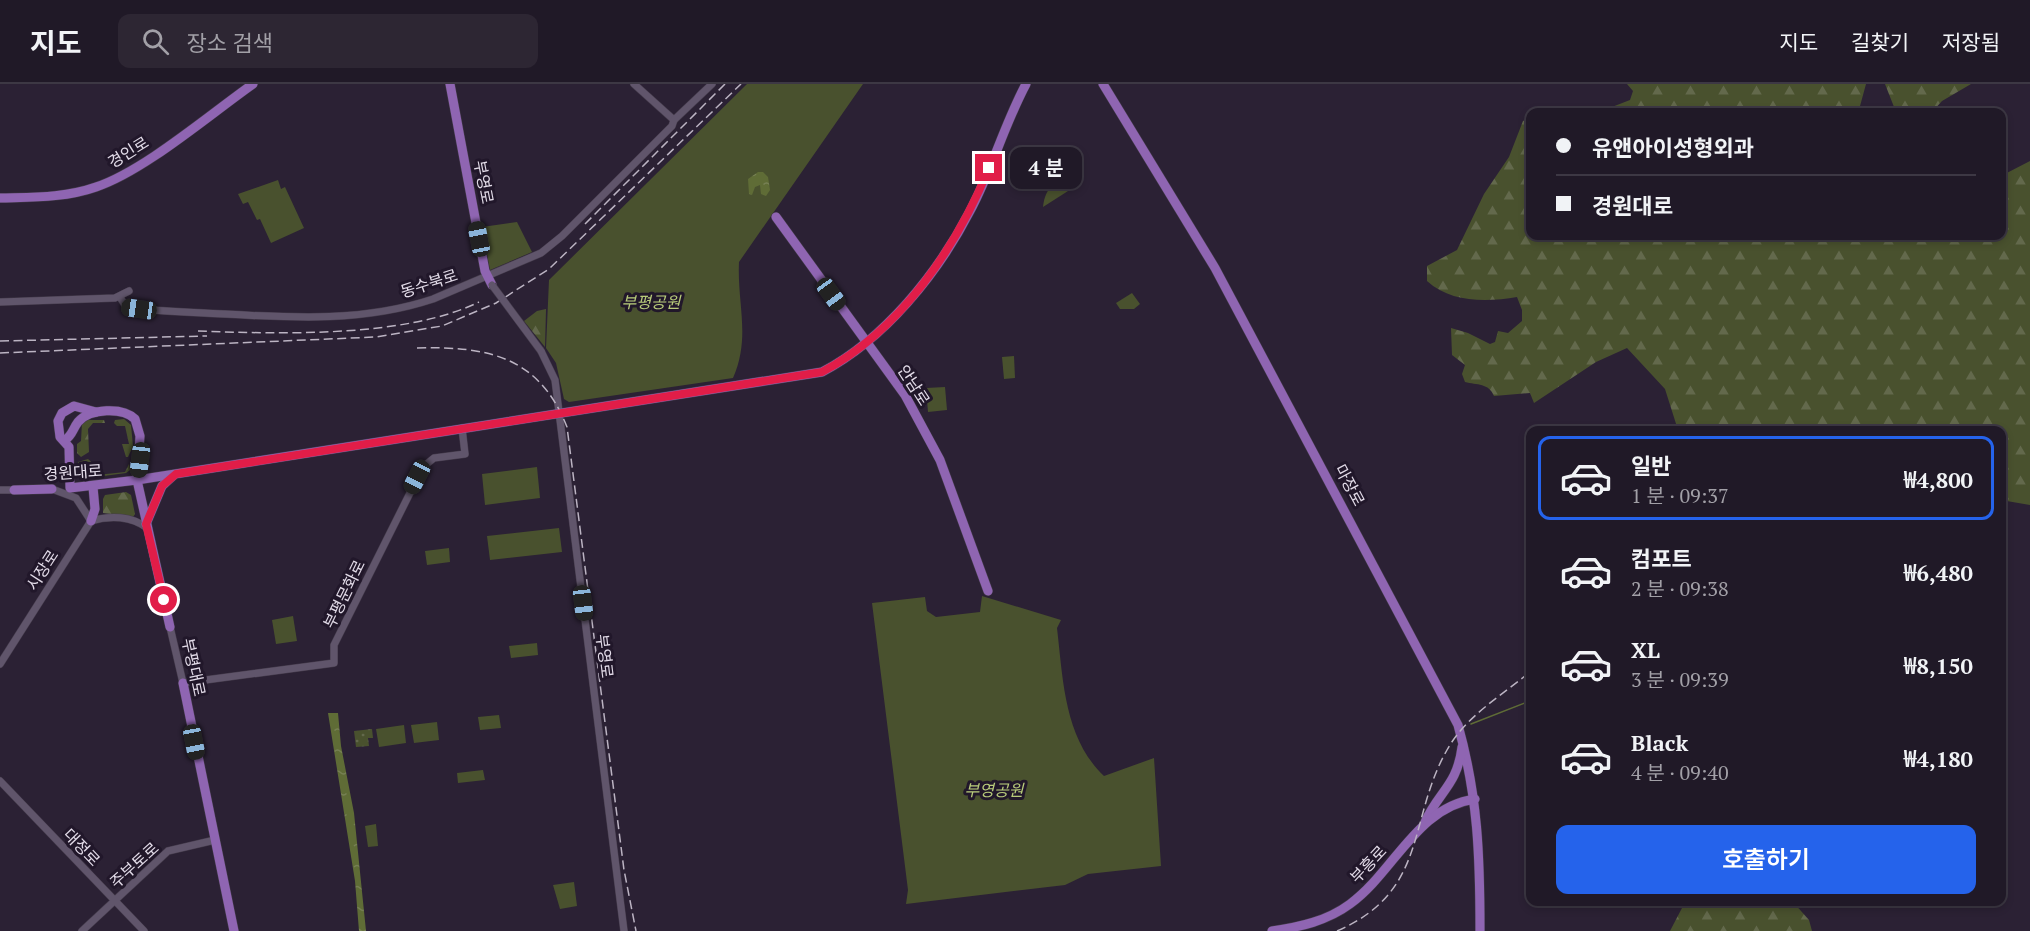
<!DOCTYPE html>
<html lang="ko">
<meta charset="utf-8">
<style>
:root{--surface:#201927;--page:#2d2633;--text:#f1f3f6;--muted:#a2a0a7;--line:#3d3844;--accent:#2563eb}
body{margin:0;font-family:"PT Serif","Noto Sans KR",serif;background:var(--page);color:var(--text);height:100vh;display:flex;flex-direction:column;font-size:22px;white-space:nowrap}
*{box-sizing:border-box;margin:0}
p{font-size:20px;color:var(--muted)}
.icon{flex:none;width:33px;height:33px;fill:none;stroke:currentColor;stroke-width:2;stroke-linecap:round;stroke-linejoin:round}
.map{position:relative;flex:1;overflow:hidden}
.panel{position:absolute;left:1526px;top:342px;width:480px;height:480px;display:flex;flex-direction:column;background:var(--surface);border-radius:12px;box-shadow:0 3px 9px #0003,0 0 0 2px var(--line)}
.panel>*{flex:none}
.banner{position:absolute;left:1526px;top:24px;width:480px;height:132px;border-radius:12px;box-shadow:0 3px 9px #0003,0 0 0 2px var(--line);display:grid;align-content:center;height:132px;padding:0 30px;background:var(--surface)}
.end{position:absolute;width:27px;height:27px;margin:-14px;border:8px solid #e11d48;background:#fff;box-shadow:0 0 0 3px #fff}
.from{border-radius:50%}
.bubble{position:absolute;height:42px;border-radius:12px;background:var(--surface);box-shadow:0 3px 9px #0003,0 0 0 2px var(--line);font-size:20px;font-weight:600;line-height:42px;text-align:center}
.car{position:absolute;width:18px;height:36px;margin:-18px -9px;border-radius:8px;box-shadow:0 0 4px 2px #0007;background:linear-gradient(#222 24%,#8ab4d8 0 40%,#222 0 76%,#8ab4d8 0 86%,#222 0)}
.banner b{display:flex;align-items:center;gap:21px;height:57px;font-size:22px}
.banner b+b{border-top:2px solid var(--line)}
.banner i{width:15px;height:15px;background:var(--text)}
ul{padding:10px 0 0;list-style:none}
li{display:flex;align-items:center;gap:18px;height:84px;margin:0 12px 9px;padding:0 18px;border:3px solid transparent;border-radius:12px}
li div{flex:1}
li b{display:block;font-size:22px}
li em{font-style:normal;font-weight:600}
li.on{border-color:var(--accent)}
li>.icon{width:54px;height:54px;stroke-width:1.5}
.primary-button{display:flex;gap:12px;margin-top:auto;padding:12px 30px}
.primary-button a{flex:1;height:69px;border-radius:12px;background:var(--accent);color:#fff;font-size:24px;font-weight:600;line-height:69px;text-align:center}
header{display:flex;align-items:center;gap:36px;box-sizing:border-box;height:84px;padding:0 30px;background:var(--surface);border-bottom:2px solid var(--line)}
header strong{font-size:28px}
nav{display:flex;gap:33px;margin-inline-start:auto;font-size:21px}
.search{width:420px;height:54px;background:var(--page);display:flex;align-items:center;gap:15px;box-sizing:border-box;padding:0 21px;border-radius:12px;color:var(--muted);font-size:22px}
.map>svg:first-child{display:block}
.grass{fill:url(#grass-dots)}
.forest{fill:url(#forest-firs)}
.park{fill:#49512e}
.water{fill:url(#water-ripples)}
.lines{fill:none;stroke-linecap:round;stroke-linejoin:round}
.stream{stroke:#5f6c36;stroke-width:1.5}
.minor-casing{stroke:#453c4c;stroke-width:8}
.major-casing{stroke:#453c4c;stroke-width:10}
.minor{stroke:#60556b;stroke-width:7}
.major{stroke:#8f65b2;stroke-width:9}
.rail{stroke:#bcb4c3;stroke-width:1.5;stroke-dasharray:9 4.5;stroke-linecap:butt}
.minor-bridge-casing{stroke:#453c4c;stroke-width:8;stroke-linecap:butt}
.minor-bridge{stroke:#60556b;stroke-width:7}
.route{stroke:#e11d48;stroke-width:8}
.labels{text-anchor:middle;dominant-baseline:central;stroke-width:6;stroke-linejoin:round;paint-order:stroke}
.street-label{font-size:16px;fill:#e3dce9;stroke:#21172a}
.park-label{font-size:16px;font-style:italic;fill:#b8cb7a;stroke:#21172a}
</style>
<header>
<strong>지도</strong>
<div class="search"><svg class="icon" aria-label="search" viewBox="0 0 24 24"><circle cx="10" cy="10" r="6"/><path d="M15 15l6 6"/></svg>장소 검색</div>
<nav><a>지도</a><a>길찾기</a><a>저장됨</a></nav>
</header>
<div class="map">
<svg width="2030" height="847" viewBox="0 0 2030 847">
<defs>
<pattern id="grass-dots" width="8" height="8" patternUnits="userSpaceOnUse" patternTransform="scale(1.5)"><rect width="8" height="8" fill="#49512e"/><path d="M2 2h.1M6 6h.1" fill="none" stroke="#63694c" stroke-width="1.8" stroke-linecap="round"/></pattern>
<pattern id="forest-firs" width="22" height="20" patternUnits="userSpaceOnUse" patternTransform="scale(1.5)"><rect width="22" height="20" fill="#49512e"/><path d="M5 1l3.5 6h-7zM16 11l3.5 6h-7z" fill="#63694c"/></pattern>
<pattern id="water-ripples" width="26" height="14" patternUnits="userSpaceOnUse" patternTransform="scale(1.5)"><rect width="26" height="14" fill="#5f6c36"/><path d="M2 4q2-2 4 0t4 0M15 11q2-2 4 0t4 0" fill="none" stroke="#768053"/></pattern>
</defs>
<rect width="100%" height="100%" fill="#2b2134"/>
<polygon class="grass" points="372,645 373,654 368,654 369,662 356,663 354,647"/>
<g class="forest">
<polygon points="1627,0 1866,0 1860,22 1865,28 1599,28 1630,16 1633,7"/>
<polygon points="1885,0 1971,0 1942,17 1932,28 1896,28"/>
<path d="M1530 34V152H2001V92L2030 77V421L2001 416V346H1678L1665 305 1627 264 1596 278 1534 319 1530 309 1494 312C1489 299 1477 301 1465 298L1462 290 1465 281 1452 271 1451 244 1468 249 1490 260 1495 258 1498 247 1508 249 1522 237V226L1517 213C1487 218 1451 219 1427 197V182L1457 166 1484 110 1509 73 1523 37Z"/>
<polygon points="546,225 545,263 524,237 537,227"/>
<polygon points="124,335 131,341 133,362 128,373 126,373 122,360 129,360 125,342 117,342 114,339 115,336"/>
<polygon points="88,336 104,336 105,339 93,339 88,345 89,368 81,373 77,369 77,360 81,357 82,339"/>
<polygon points="88,375 96,382 97,391 125,388 129,380 130,386 126,389 81,395 78,378"/>
<polygon points="126,408 131,411 135,430 133,433 103,429 103,415 105,411"/>
<polygon points="1691,818 1793,818 1809,836 1812,847 1670,847 1682,824"/>
</g>
<g class="park">
<path d="M747 0H863L739 178C737 220 751 253 733 294L569 318 564 315 556 279 546 264 549 196Z"/>
<path d="M1074 88 1079 100 1043 123C1045 102 1057 96 1074 88Z"/>
<polygon points="278,96 281,105 285,103 304,144 271,159 260,135 257,136 248,118 243,120 238,110"/>
<polygon points="517,138 532,168 490,186 482,143"/>
<polygon points="1132,209 1140,220 1134,225 1120,225 1116,219"/>
<polygon points="1014,272 1015,294 1004,295 1002,273"/>
<polygon points="945,303 947,326 928,328 926,304"/>
<polygon points="537,383 540,414 485,421 482,390"/>
<polygon points="559,444 562,468 490,476 487,452"/>
<polygon points="449,464 450,478 427,481 425,467"/>
<path d="M982 512 1061 536 1057 544C1063 595 1064 654 1104 692L1154 674 1161 782 1088 790 1065 801 906 820 908 806 872 519 925 513 927 527 936 533 980 528Z"/>
<polygon points="293,532 297,557 276,560 272,536"/>
<polygon points="537,559 538,571 511,574 509,562"/>
<polygon points="499,631 501,644 480,646 478,633"/>
<polygon points="437,638 439,656 414,659 411,641"/>
<polygon points="404,641 406,659 379,663 376,645"/>
<polygon points="483,686 485,696 458,699 457,689"/>
<polygon points="376,740 378,762 368,763 365,742"/>
<polygon points="574,798 577,822 560,825 553,801"/>
</g>
<g class="water">
<polygon points="758,88 763,88 768,93 770,106 766,112 761,110 760,101 755,103 752,111 749,110 748,95"/>
<polygon points="328,629 338,629 341,662 354,729 366,847 359,847 355,797"/>
</g>
<g class="lines">
<polyline class="stream" points="1471,640 1530,617"/>
<defs>
<g id="minor">
<polyline points="634,0 674,36"/>
<path d="M120 213 126 223 139 225C161 227 182 228 204 229 282 233 358 240 433 215L541 169 562 152 672 42 674 36 712 0"/>
<polyline points="0,218 115,214 129,207"/>
<polyline points="541,267 555,296 624,847"/>
<polyline points="52,405 76,414 91,437"/>
<polyline points="0,406 14,406"/>
<path d="M91 437C110 431 132 432 147 444"/>
<polyline points="170,543 183,599 334,579 334,561 423,383 434,374 465,370 462,344"/>
<polyline points="0,580 91,437"/>
<polyline points="0,697 144,847"/>
<polyline points="82,847 168,767 215,756"/>
</g>
<g id="major">
<polyline points="450,0 485,187 492,201"/>
<path d="M1103 0 1215 184 1458 641C1478 713 1480 772 1480 847"/>
<path d="M0 114C32 113 65 114 96 103 144 87 209 31 253 0"/>
<polyline points="776,133 905,311 940,376 988,507"/>
<path d="M96 328 74 322 62 329 58 337 60 353 69 363 70 404 137 396 822 288C885 255 938 189 970 127 992 86 1004 41 1026 0"/>
<path d="M64 357C73 351 72 346 78 338 90 324 123 323 135 335L140 352 137 396 170 543"/>
<polyline points="14,406 52,405"/>
<polyline points="91,437 95,425 93,403"/>
<polyline points="146,440 162,402 174,391"/>
<polyline points="183,599 234,847"/>
<path d="M1425 738C1439 707 1457 702 1462 663"/>
<path d="M1272 847C1300 843 1327 837 1350 820 1394 788 1417 723 1475 715"/>
</g>
</defs>
<use href="#minor" class="minor-casing"/>
<use href="#major" class="major-casing"/>
<use href="#minor" class="minor"/>
<use href="#major" class="major"/>
<g class="rail">
<polyline points="585,140 725,0"/>
<path d="M198 247C281 250 405 254 479 218"/>
<polyline points="0,257 207,252"/>
<path d="M417 264C487 262 539 272 567 343L624 786 636 847"/>
<polyline points="0,269 376,253 442,242 496,219 549,185 741,0"/>
<path d="M1337 847C1429 807 1407 736 1447 666 1465 633 1501 612 1530 588"/>
</g>
<defs>
<polyline id="minor-bridge" points="492,201 541,267"/>
</defs>
<use href="#minor-bridge" class="minor-bridge-casing"/>
<use href="#minor-bridge" class="minor-bridge"/>
</g>
<g class="lines">
<path class="route" d="M164 516 146 440 162 402 176 390 822 288C901 246 956 164 989 84"/>
</g>
<g class="labels">
<g class="street-label">
<text transform="translate(128 68) rotate(-32)">경인로</text>
<text transform="translate(484 98) rotate(79)">부영로</text>
<text transform="translate(429 199) rotate(-18)">동수북로</text>
<text transform="translate(914 301) rotate(57)">안남로</text>
<text transform="translate(73 388) rotate(-4)">경원대로</text>
<text transform="translate(1350 401) rotate(62)">마장로</text>
<text transform="translate(42 486) rotate(-57)">시장로</text>
<text transform="translate(344 510) rotate(-64)">부평문화로</text>
<text transform="translate(605 572) rotate(83)">부영로</text>
<text transform="translate(194 583) rotate(78)">부평대로</text>
<text transform="translate(82 763) rotate(46)">대정로</text>
<text transform="translate(1368 780) rotate(-47)">부흥로</text>
<text transform="translate(134 781) rotate(-42)">주부토로</text>
</g>
<g class="park-label">
<text x="651" y="218">부평공원</text>
<text x="994" y="706">부영공원</text>
</g>
</g>
</svg>
<i class="end from" style="left:164px;top:516px"></i>
<i class="end" style="left:989px;top:84px"></i>
<div class="bubble" style="left:1010px;top:63px;width:72px">4 분</div>
<i class="car" style="left:479px;top:155px;rotate:349deg"></i>
<i class="car" style="left:831px;top:210px;rotate:144deg"></i>
<i class="car" style="left:139px;top:225px;rotate:278deg"></i>
<i class="car" style="left:140px;top:376px;rotate:187deg"></i>
<i class="car" style="left:417px;top:393px;rotate:207deg"></i>
<i class="car" style="left:583px;top:519px;rotate:173deg"></i>
<i class="car" style="left:194px;top:658px;rotate:169deg"></i>
<div class="banner">
<b><i class="from"></i>유앤아이성형외과</b>
<b><i></i>경원대로</b>
</div>
<section class="panel">
<ul>
<li class="on"><svg class="icon" aria-label="car" viewBox="0 0 24 24"><path d="M5 17H2v-5l4-1 3-4h7l3 4 3 1v5h-3M9 17h6M6 11h13"/><circle cx="7" cy="17" r="2"/><circle cx="17" cy="17" r="2"/></svg><div><b>일반</b><p>1 분 · 09:37</p></div><em>₩4,800</em></li>
<li><svg class="icon" aria-label="car" viewBox="0 0 24 24"><path d="M5 17H2v-5l4-1 3-4h7l3 4 3 1v5h-3M9 17h6M6 11h13"/><circle cx="7" cy="17" r="2"/><circle cx="17" cy="17" r="2"/></svg><div><b>컴포트</b><p>2 분 · 09:38</p></div><em>₩6,480</em></li>
<li><svg class="icon" aria-label="car" viewBox="0 0 24 24"><path d="M5 17H2v-5l4-1 3-4h7l3 4 3 1v5h-3M9 17h6M6 11h13"/><circle cx="7" cy="17" r="2"/><circle cx="17" cy="17" r="2"/></svg><div><b>XL</b><p>3 분 · 09:39</p></div><em>₩8,150</em></li>
<li><svg class="icon" aria-label="car" viewBox="0 0 24 24"><path d="M5 17H2v-5l4-1 3-4h7l3 4 3 1v5h-3M9 17h6M6 11h13"/><circle cx="7" cy="17" r="2"/><circle cx="17" cy="17" r="2"/></svg><div><b>Black</b><p>4 분 · 09:40</p></div><em>₩4,180</em></li>
</ul>
<div class="primary-button"><a>호출하기</a></div>
</section>
</div>
